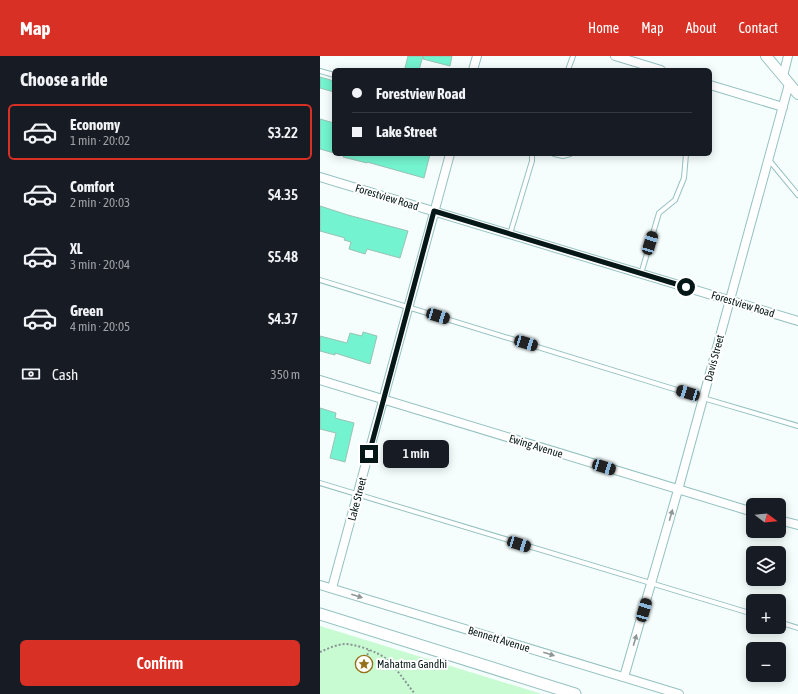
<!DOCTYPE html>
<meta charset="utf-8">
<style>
:root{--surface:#171b24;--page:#20242c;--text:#f1f3f6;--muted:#9ea1a6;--line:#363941;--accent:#d93025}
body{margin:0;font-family:"Asap Condensed",sans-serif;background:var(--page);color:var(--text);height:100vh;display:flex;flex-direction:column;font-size:15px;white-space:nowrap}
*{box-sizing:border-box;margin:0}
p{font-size:13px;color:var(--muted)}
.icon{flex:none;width:22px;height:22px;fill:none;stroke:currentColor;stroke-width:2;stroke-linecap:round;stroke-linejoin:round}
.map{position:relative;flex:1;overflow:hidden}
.drawer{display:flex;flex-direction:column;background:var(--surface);width:320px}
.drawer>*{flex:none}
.hud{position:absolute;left:12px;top:12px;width:380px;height:88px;border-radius:6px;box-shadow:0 2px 10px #0003;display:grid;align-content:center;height:88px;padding:0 20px;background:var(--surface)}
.needle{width:26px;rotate:106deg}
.fabs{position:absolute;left:426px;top:442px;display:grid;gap:8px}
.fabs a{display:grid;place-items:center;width:40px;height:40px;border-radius:6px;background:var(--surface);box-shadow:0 2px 10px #0003;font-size:20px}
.end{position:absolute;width:18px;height:18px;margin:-9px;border:5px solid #051716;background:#fff;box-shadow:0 0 0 2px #fff}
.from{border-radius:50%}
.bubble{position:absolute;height:28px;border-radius:6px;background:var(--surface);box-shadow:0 2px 10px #0003;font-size:13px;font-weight:600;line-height:28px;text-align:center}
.car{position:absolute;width:12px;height:24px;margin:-12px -6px;border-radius:5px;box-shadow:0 0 3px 1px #0007;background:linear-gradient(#222 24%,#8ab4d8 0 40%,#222 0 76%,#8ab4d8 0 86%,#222 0)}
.hud b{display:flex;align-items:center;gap:14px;height:38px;font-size:15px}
.hud b+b{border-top:1px solid var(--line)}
.hud i{width:10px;height:10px;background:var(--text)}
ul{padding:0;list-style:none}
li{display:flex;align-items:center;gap:12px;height:56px;margin:0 8px 6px;padding:0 12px;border:2px solid transparent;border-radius:6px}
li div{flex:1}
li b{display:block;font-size:15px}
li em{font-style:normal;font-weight:600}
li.current{border-color:var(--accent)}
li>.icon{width:36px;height:36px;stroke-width:1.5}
h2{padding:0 20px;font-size:18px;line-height:48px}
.pay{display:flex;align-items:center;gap:10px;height:44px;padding:0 20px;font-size:15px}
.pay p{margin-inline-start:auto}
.primary-button{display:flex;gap:8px;margin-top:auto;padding:8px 20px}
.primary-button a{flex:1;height:46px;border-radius:6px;background:var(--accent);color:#fff;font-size:16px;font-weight:600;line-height:46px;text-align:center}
header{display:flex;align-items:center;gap:24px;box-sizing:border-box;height:56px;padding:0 20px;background:var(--accent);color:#fff}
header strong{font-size:19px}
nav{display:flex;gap:22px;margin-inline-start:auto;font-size:14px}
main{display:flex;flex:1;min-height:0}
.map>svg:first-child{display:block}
.green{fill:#c9fbd2}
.building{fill:#73f3cf;stroke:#99c2b4}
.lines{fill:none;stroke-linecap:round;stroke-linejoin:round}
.service-casing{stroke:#95c2c1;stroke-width:6}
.minor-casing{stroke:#95c2c1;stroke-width:10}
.tertiary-casing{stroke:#95c2c1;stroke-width:12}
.secondary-casing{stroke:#95c2c1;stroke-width:13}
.path{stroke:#889594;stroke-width:2;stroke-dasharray:2 2;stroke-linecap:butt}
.service{stroke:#fff;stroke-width:4}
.minor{stroke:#fff;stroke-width:8}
.tertiary{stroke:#fff;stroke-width:10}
.secondary{stroke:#fff;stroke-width:11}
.oneway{fill:#8e9796}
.route{stroke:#051716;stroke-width:5}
.labels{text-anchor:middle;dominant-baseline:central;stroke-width:4;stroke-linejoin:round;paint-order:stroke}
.street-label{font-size:11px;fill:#051716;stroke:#fff}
.poi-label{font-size:11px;fill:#051716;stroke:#fff;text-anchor:start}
</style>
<header>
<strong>Map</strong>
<nav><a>Home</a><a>Map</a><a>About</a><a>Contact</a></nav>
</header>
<main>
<section class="drawer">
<h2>Choose a ride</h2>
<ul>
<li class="current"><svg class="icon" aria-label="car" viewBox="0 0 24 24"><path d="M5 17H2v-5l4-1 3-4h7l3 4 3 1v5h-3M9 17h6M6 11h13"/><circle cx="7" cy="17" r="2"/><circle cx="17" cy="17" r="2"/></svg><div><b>Economy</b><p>1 min · 20:02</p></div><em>$3.22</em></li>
<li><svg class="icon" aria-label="car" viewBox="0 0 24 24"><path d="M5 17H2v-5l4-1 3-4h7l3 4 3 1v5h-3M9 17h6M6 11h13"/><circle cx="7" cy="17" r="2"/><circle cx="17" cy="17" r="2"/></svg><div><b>Comfort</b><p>2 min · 20:03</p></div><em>$4.35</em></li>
<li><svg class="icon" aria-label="car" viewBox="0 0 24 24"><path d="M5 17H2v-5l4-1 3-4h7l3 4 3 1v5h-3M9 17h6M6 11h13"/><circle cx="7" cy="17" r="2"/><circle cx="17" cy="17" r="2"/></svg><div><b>XL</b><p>3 min · 20:04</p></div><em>$5.48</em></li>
<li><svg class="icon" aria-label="car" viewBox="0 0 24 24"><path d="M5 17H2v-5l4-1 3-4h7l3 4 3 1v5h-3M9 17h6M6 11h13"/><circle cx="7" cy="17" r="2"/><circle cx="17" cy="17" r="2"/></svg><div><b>Green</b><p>4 min · 20:05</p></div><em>$4.37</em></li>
</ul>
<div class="pay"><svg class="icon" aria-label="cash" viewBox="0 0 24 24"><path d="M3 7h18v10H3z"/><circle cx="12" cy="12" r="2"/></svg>Cash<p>350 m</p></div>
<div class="primary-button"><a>Confirm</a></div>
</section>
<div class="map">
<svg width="478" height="638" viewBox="0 0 478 638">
<rect width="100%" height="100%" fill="#f5fefd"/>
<polygon class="green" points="0,570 222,638 0,638"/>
<g class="building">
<polygon points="88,0 103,0 99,14 93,14 85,12"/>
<polygon points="103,0 132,0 130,10 103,3"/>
<polygon points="0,21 14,25 14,36 0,32"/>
<polygon points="0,63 14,67 14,97 0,93"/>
<polygon points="24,98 110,98 104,122 47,106 47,107 23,101"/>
<polygon points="0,150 28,159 88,175 80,202 47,193 45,198 29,193 31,186 24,184 25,182 0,175"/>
<polygon points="43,276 57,280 50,308 15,297 15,299 0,295 0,280 27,287 30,277 42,280"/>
<polygon points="0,352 16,357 15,362 34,367 25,406 10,402 16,377 0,373"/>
</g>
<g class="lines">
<defs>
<g id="service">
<polyline points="248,14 253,0"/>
<polyline points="0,15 14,19"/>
<polyline points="234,98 243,100 250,98"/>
<polyline points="449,104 478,139"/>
<polyline points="190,178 212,105 212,98"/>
<polyline points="321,218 339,157 355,144 364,122 366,98"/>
<polyline points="0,224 383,342 478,370"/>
<polyline points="0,427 433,558"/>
<polyline points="459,566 478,572"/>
</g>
<g id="minor">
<polyline points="295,0 341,14"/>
<polyline points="153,14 157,0"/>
<polyline points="463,20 468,0"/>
<polyline points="390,29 463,51"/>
<polyline points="0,121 478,265"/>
<polyline points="0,324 433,456"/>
<polyline points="459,464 478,469"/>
<polyline points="0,529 359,638"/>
<polyline points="12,532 130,98"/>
<polyline points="304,621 358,434 469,28"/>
</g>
<polyline id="tertiary" points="446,0 478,38"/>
<polyline id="secondary" points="0,558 255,638"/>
</defs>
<use href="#service" class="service-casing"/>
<use href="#minor" class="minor-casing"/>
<use href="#tertiary" class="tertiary-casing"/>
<use href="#secondary" class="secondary-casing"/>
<g class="path">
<path d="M0 596C7 593 15 589 24 588 35 588 56 595 65 602 76 611 86 627 95 638"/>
<polyline points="46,603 49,594"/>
<circle cx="44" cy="608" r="5"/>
</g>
<use href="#service" class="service"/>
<use href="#minor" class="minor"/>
<use href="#tertiary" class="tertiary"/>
<use href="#secondary" class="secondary"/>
</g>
<defs><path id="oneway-solid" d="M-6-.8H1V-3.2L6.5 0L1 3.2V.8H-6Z"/></defs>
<g class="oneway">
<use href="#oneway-solid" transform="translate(351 459) rotate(-74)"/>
<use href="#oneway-solid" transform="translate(37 540) rotate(17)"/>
<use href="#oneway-solid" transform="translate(315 584) rotate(-74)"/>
<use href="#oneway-solid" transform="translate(229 598) rotate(17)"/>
</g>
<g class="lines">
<polyline class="route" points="49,398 114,155 366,231"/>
</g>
<defs>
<symbol id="sight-ring" viewBox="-11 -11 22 22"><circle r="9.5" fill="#fff" stroke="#96701a" stroke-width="1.5"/><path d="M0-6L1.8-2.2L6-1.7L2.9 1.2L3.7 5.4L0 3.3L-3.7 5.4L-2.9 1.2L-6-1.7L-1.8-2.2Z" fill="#96701a"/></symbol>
</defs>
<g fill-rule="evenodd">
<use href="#sight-ring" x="34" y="598" width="20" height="20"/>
</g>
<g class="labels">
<g class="street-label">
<text transform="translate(67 141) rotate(17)">Forestview Road</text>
<text transform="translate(423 248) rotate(17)">Forestview Road</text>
<text transform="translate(394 302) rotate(-75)">Davis Street</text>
<text transform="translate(216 390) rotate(17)">Ewing Avenue</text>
<text transform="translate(37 443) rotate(-75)">Lake Street</text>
<text transform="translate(179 583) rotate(17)">Bennett Avenue</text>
</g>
<g class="poi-label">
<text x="57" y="608">Mahatma Gandhi</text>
</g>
</g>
</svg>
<div class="fabs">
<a><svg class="needle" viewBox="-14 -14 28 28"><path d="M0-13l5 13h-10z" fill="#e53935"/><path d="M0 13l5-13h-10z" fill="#9ea1a6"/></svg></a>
<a><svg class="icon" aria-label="layers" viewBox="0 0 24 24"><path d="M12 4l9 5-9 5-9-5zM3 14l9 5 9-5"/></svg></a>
<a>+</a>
<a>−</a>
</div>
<i class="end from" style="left:366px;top:231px"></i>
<i class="end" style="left:49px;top:398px"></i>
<div class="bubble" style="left:63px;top:384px;width:66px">1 min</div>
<i class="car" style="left:330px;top:187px;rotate:17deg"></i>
<i class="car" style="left:118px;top:260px;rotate:107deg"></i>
<i class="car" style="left:206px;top:287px;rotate:107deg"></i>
<i class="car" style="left:368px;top:337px;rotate:287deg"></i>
<i class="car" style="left:284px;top:411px;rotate:107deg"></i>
<i class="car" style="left:199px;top:488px;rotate:107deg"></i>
<i class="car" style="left:324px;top:554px;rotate:16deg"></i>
<div class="hud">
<b><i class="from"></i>Forestview Road</b>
<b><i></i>Lake Street</b>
</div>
</div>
</main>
